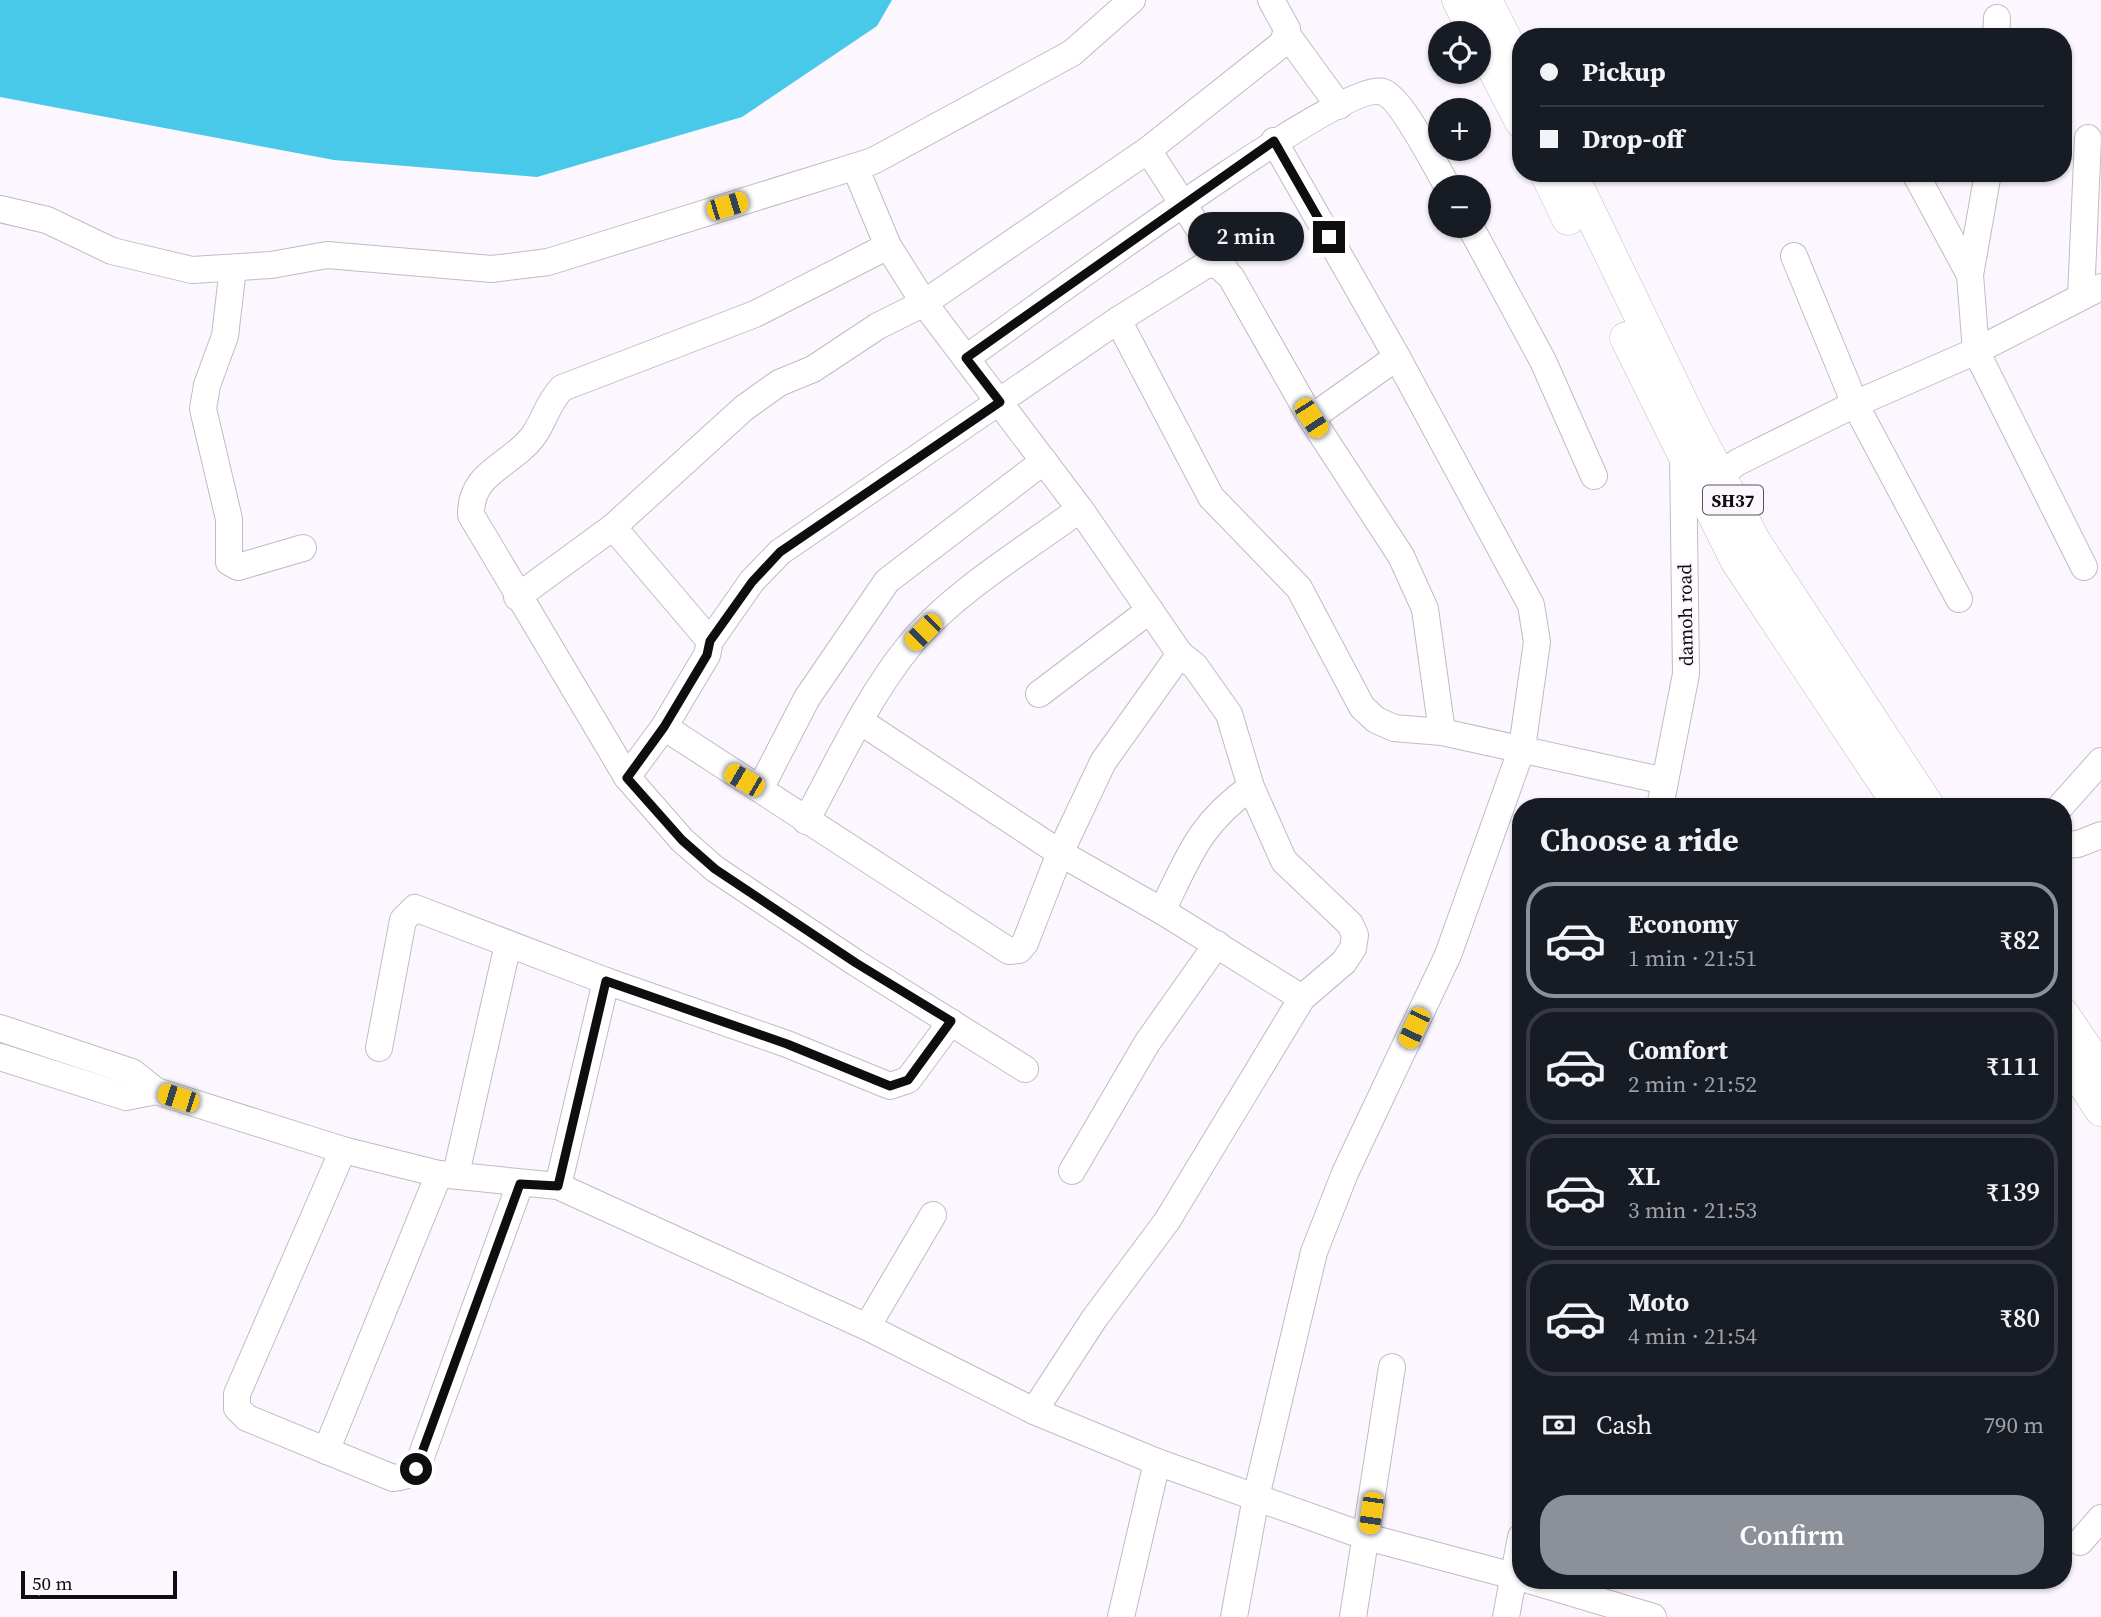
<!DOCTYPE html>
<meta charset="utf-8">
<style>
:root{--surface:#171b24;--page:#20242c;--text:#f1f3f6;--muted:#9ea1a6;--line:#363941;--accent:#8c9099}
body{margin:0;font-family:"Source Serif 4",serif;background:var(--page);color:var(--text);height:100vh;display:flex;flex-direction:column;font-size:26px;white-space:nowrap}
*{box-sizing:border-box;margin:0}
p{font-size:23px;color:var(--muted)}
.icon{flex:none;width:38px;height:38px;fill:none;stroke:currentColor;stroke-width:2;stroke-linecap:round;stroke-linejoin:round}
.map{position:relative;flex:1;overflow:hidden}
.sheet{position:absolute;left:1512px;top:798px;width:560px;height:791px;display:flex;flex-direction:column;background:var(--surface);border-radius:28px;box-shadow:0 2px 5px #0004}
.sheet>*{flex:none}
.banner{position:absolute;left:1512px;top:28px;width:560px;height:154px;border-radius:28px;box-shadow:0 2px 5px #0004;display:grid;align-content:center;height:154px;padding:0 28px;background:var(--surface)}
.controls{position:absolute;left:1428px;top:21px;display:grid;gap:14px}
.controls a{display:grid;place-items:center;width:63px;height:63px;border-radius:50%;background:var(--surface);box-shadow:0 2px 5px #0004;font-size:35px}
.scale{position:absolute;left:21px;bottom:18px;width:156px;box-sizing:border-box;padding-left:7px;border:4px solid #0f0d10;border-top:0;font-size:19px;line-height:24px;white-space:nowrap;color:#0f0d10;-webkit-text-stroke:5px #fcf7fe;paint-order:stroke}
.end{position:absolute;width:32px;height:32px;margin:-16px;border:9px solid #0f0d10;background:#fff;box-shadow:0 0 0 4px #fff}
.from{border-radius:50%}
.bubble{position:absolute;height:49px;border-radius:24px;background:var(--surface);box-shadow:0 2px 5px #0004;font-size:23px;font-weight:600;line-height:49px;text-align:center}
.car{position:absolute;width:21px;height:42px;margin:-21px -10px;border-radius:9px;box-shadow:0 0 5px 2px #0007;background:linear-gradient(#f5c518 24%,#345 0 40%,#f5c518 0 76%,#345 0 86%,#f5c518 0)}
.banner b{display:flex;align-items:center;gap:24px;height:66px;font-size:26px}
.banner b+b{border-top:2px solid var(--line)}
.banner i{width:18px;height:18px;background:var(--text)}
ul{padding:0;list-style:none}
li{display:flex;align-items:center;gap:21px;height:116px;margin:0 14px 10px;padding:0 14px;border:4px solid var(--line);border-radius:28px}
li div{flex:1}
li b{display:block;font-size:26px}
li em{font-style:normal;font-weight:600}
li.active{border-color:var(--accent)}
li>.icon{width:63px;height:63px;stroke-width:1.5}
h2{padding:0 28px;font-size:32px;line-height:84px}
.pay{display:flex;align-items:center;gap:18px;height:77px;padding:0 28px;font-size:26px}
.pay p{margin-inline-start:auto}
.action{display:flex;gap:14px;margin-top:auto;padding:14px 28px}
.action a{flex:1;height:80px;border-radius:28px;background:var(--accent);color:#fff;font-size:28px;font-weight:600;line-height:80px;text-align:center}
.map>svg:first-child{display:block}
.water{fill:#48c9ea}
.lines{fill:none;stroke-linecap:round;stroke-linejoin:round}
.minor-casing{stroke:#c1bbc3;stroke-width:28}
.major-casing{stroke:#c1bbc3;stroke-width:33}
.minor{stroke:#fff;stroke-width:26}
.major{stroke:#fff;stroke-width:32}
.route{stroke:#0f0d10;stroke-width:9}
.labels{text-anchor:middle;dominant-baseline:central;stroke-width:5;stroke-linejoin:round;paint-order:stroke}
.shield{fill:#fcf7fe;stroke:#565357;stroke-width:2}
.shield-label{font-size:18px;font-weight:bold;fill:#0f0d10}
.street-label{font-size:19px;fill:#0f0d10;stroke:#fcf7fe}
</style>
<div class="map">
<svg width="2101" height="1617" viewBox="0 0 2101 1617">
<rect width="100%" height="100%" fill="#fcf7fe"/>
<polygon class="water" points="0,0 892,0 877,26 742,117 537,177 334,160 0,97"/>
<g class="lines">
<defs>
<g id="minor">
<polyline points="1288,36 1339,106"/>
<polyline points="1996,37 1997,18"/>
<polyline points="1148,150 1225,269"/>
<polyline points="855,167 888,246 924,303 1080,509 1180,654 1195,666 1229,714 1251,787 1284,861 1350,924 1355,935 1353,948 1344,962 1302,998 1167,1221 1094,1319 1034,1411"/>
<polyline points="1915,173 1970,275"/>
<polyline points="1988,173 1970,275 1976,351 2084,567"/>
<polyline points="0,209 47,220 112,251 192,270 271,265 327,255 492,269 548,262 873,161 1072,53 1132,0"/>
<polyline points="1470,226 1543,361 1594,476"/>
<path d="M888 246 755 314 562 388C547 404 545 419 534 435 512 466 470 471 471 515L627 777 682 840 715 869 856 963 1025 1069"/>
<polyline points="1794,256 1855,404 1959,599"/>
<polyline points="233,268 225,336 207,385 203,409 229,519 229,562 238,567 303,548"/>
<polyline points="2081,297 2088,138"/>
<polyline points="1118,320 1211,497 1299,588 1362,707 1376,720 1394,728 1442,732 1665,781"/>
<path d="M966 358C1018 322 1344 78 1383 92 1402 98 1436 168 1448 187"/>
<polyline points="1311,418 1397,357"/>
<polyline points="1703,486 1738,462 1855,404 1976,351 2101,287"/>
<polyline points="613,527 710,641"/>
<polyline points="517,597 613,527 744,408 779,383 813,369 878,326 924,303 1148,150 1283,43 1287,29 1271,0"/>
<polyline points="1039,694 1150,610"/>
<polyline points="860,721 1060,853 1162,911 1302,998"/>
<polyline points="664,727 1009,951 1019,950 1025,943 1060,853 1103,762 1180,654"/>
<polyline points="627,777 664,727 707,655 710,641 752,581 780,552 1118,320 1206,265 1217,264 1231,277 1311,418 1401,556 1425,609 1442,732"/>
<polyline points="760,789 807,698 887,581 1044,461"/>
<polyline points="1660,807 1686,674 1683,455"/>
<polyline points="2060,807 2101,761"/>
<path d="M806 821C838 762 867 698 909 646 953 592 1025 550 1080 509"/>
<polyline points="2063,845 2078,844 2101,835"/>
<path d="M1162 911C1189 856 1199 824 1251 787"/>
<polyline points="0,1028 132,1072 156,1091 343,1150 439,1174 558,1186 867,1327 1034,1411 1157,1462 1367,1537 1521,1578"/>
<polyline points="379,1048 403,920 415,908 606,981 787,1044 890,1086 908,1080 951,1022"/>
<polyline points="0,1057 126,1097 156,1091"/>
<path d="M343 1150 237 1394V1408L247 1418 393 1478C409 1477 415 1472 421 1457L520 1184"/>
<polyline points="1072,1171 1147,1043 1217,944"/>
<polyline points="456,1174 508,944"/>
<polyline points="558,1186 606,981"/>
<polyline points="867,1327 933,1215"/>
<polyline points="326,1451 439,1174"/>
<polyline points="2080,1542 2101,1518"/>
<polyline points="1529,1580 1653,1617"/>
<polyline points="1121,1617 1157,1462"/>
<polyline points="1234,1617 1256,1497 1314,1252 1345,1173 1448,955 1522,748 1537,642 1531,605 1397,357 1274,141"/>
<polyline points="1353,1617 1392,1367"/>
<polyline points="1506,1617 1521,1537"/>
</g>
<g id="major">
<polyline points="1458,0 1475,33"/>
<polyline points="1486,0 1521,69"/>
<polyline points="1479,41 1521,122"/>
<polyline points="1546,173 1568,219"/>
<polyline points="1571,173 1692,423 1755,542 1929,807"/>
<polyline points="1626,338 1736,560 1900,807"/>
<polyline points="2063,1014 2101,1070"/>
<polyline points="2063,1053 2101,1110"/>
</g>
</defs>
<use href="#minor" class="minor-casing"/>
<use href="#major" class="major-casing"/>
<use href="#minor" class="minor"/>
<use href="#major" class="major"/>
</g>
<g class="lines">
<polyline class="route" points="416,1469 520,1184 558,1186 606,981 787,1044 890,1086 908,1080 951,1021 856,963 715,869 682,840 627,778 664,727 707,655 710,641 752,582 780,552 1000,402 966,358 1274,141 1329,237"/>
</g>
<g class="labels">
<rect class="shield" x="1703" y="485.5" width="60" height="29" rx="5"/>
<g class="shield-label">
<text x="1733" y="500">SH37</text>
</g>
<g class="street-label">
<text transform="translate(1685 615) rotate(-91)">damoh road</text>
</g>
</g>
</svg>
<div class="controls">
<a><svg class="icon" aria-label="locate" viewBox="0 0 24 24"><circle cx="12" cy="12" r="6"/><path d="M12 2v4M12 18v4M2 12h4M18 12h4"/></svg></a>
<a>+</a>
<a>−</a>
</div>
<div class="scale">50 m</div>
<i class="end from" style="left:416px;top:1469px"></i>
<i class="end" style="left:1329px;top:237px"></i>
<div class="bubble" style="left:1188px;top:212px;width:116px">2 min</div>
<i class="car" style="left:727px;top:206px;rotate:73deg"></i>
<i class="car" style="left:1311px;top:418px;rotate:147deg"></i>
<i class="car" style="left:923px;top:632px;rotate:225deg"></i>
<i class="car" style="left:744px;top:780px;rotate:300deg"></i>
<i class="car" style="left:1414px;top:1028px;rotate:205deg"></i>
<i class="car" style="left:178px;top:1098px;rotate:288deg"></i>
<i class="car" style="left:1371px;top:1513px;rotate:188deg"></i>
<div class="banner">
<b><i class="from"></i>Pickup</b>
<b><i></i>Drop-off</b>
</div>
<section class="sheet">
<h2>Choose a ride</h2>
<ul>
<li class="active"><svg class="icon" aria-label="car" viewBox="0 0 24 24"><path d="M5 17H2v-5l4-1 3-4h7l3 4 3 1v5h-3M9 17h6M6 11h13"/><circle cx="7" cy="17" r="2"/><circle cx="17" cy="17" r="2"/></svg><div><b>Economy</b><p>1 min · 21:51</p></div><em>₹82</em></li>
<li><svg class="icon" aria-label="car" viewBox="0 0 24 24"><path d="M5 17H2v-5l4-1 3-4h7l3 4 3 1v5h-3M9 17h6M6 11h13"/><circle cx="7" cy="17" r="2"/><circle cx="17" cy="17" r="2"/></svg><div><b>Comfort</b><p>2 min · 21:52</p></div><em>₹111</em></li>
<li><svg class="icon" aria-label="car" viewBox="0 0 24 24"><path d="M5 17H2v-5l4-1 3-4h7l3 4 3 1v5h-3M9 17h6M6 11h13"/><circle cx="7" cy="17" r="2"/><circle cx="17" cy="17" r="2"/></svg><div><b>XL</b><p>3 min · 21:53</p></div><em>₹139</em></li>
<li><svg class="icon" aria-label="car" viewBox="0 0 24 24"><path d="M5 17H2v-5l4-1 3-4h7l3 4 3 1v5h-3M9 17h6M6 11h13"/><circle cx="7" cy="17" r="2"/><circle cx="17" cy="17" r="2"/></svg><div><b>Moto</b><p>4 min · 21:54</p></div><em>₹80</em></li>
</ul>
<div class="pay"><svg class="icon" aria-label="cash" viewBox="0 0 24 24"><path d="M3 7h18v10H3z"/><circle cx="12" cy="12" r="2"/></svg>Cash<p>790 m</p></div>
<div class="action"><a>Confirm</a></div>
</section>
</div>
